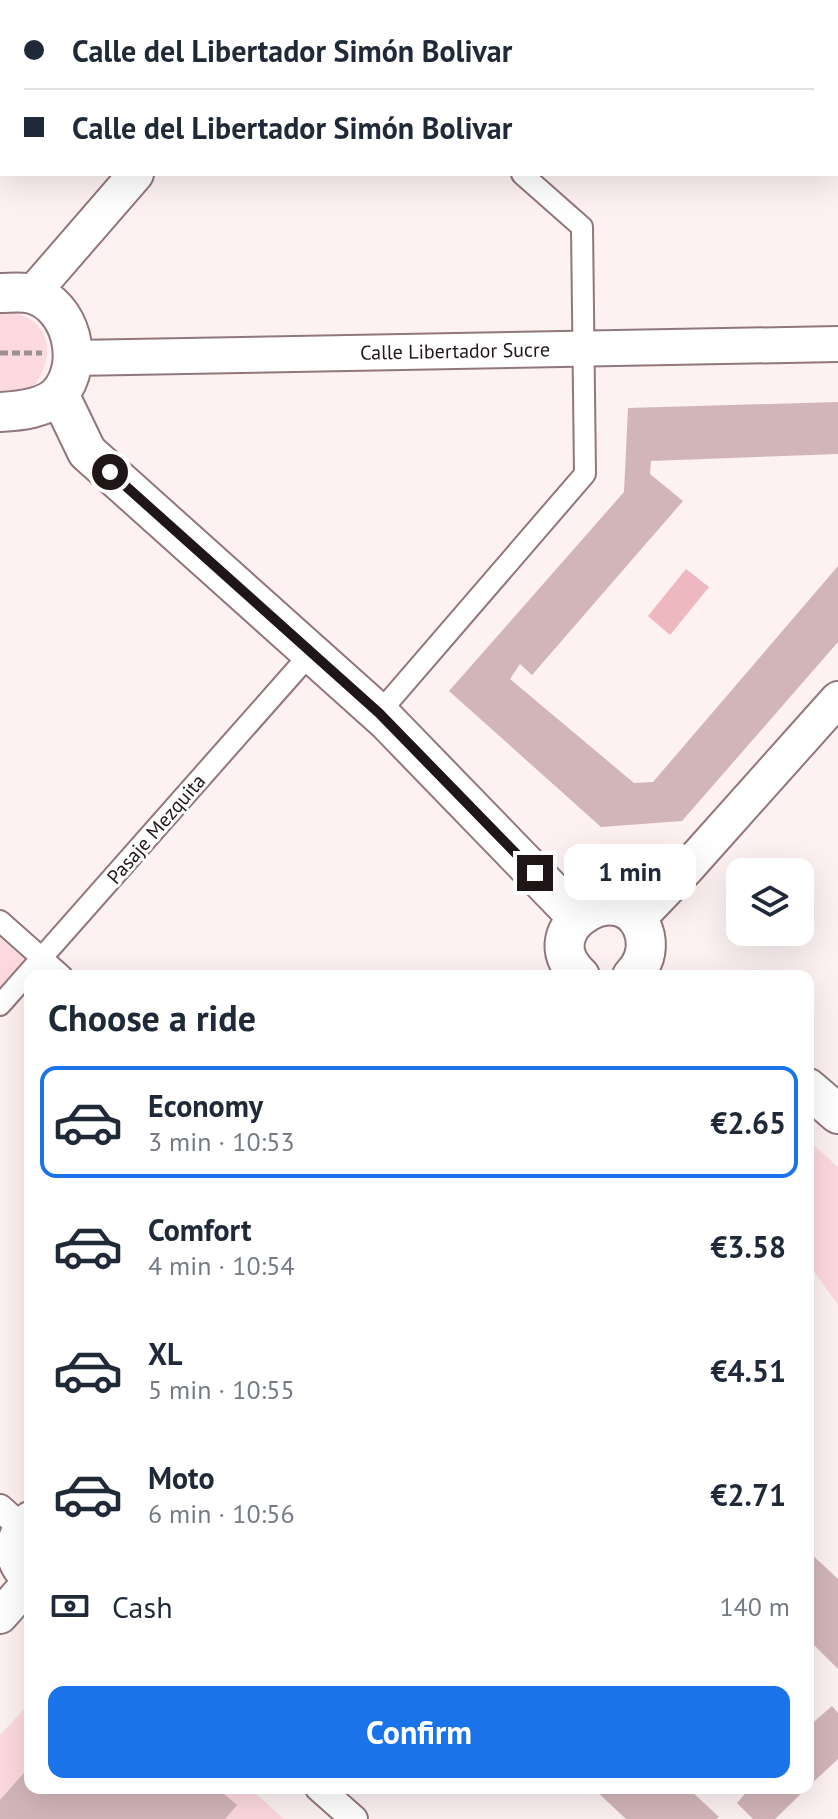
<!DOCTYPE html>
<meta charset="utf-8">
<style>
:root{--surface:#fff;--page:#f2f2f3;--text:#1f2937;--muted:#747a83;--line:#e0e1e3;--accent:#1a73e8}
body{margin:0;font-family:"PT Sans",sans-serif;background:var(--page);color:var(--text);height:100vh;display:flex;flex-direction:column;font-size:30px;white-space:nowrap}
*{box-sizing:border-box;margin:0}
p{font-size:26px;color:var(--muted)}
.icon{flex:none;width:44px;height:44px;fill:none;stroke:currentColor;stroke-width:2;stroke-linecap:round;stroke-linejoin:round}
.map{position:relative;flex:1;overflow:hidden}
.details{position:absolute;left:24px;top:970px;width:790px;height:824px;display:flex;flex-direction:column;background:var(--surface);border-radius:16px;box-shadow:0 8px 32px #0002}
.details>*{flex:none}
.banner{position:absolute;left:0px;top:0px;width:838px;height:176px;box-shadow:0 8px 32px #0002;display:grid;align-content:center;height:176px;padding:0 24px;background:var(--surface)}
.tools{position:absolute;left:726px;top:858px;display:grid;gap:16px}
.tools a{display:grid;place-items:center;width:88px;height:88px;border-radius:16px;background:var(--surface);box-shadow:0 8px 32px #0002;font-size:40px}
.end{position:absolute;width:36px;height:36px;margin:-18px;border:10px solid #201617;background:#fff;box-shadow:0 0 0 4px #fff}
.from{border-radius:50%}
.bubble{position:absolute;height:56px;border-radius:16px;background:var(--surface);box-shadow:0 8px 32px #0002;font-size:26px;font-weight:700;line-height:56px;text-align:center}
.banner b{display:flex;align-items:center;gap:28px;height:76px;font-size:30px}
.banner b+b{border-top:2px solid var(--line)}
.banner i{width:20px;height:20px;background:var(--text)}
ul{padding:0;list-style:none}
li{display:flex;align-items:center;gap:24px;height:112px;margin:0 16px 12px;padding:0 8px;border:4px solid transparent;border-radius:16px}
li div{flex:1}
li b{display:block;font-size:30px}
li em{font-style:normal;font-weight:700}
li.active{border-color:var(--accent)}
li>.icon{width:72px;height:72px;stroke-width:1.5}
h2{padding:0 24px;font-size:36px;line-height:96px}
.pay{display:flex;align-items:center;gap:20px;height:88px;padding:0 24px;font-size:30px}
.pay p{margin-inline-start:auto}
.action{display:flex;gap:16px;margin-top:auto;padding:16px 24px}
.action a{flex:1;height:92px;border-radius:16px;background:var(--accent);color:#fff;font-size:32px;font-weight:700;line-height:92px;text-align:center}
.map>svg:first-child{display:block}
.green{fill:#fcd9de}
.water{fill:#efb7bf}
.building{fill:#d2b5b9}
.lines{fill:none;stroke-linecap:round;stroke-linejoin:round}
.pedestrian-casing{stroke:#91777b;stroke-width:24}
.minor-casing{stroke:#91777b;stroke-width:30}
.tertiary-casing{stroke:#91777b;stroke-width:38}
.secondary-casing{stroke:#91777b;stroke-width:42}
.path{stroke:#9c9192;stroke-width:5;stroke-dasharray:8 4;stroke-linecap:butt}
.pedestrian{stroke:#fff;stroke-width:20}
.minor{stroke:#fff;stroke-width:26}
.tertiary{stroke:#fff;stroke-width:34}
.secondary{stroke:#fff;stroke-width:38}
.route{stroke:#201617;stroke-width:10}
.labels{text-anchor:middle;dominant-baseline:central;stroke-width:6;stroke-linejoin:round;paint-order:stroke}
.street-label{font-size:20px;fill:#201617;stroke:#fff}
</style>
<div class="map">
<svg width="838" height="1819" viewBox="0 0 838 1819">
<rect width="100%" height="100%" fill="#fdf1f2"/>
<g class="green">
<path d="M0 310C49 315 60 351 32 389L0 396Z"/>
<polygon points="0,938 40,973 0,1018"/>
<polygon points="808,1140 838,1167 838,1305 808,1263"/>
<polygon points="30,1703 30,1788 250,1788 284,1819 0,1819 0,1735"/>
</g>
<polygon class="water" points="686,569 709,587 670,635 648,616"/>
<g class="building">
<polygon points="838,402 838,454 651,461 650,474 683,501 532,675 520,664 510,679 634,783 653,782 838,566 838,642 682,821 601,827 449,691 624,492 628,408"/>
<polygon points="808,1551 838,1579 838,1669 808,1639"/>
<polygon points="832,1706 838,1713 838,1759 808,1787 808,1727"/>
<polygon points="30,1766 30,1788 217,1788 237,1805 225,1819 0,1819 0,1800"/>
<polygon points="593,1788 688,1788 719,1817 716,1819 626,1819"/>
<polygon points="750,1788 807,1788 775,1819 753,1819 737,1803"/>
</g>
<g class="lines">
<defs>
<g id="pedestrian">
<polyline points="189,0 191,2"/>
<polyline points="326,0 328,2"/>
<polyline points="379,713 585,474 582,227 522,174"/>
<polyline points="0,921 62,976"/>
<polyline points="0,1005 311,653"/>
</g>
<g id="minor">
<polyline points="0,1508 21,1527"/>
<polyline points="319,1788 354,1819"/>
</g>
<g id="tertiary">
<polyline points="785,0 787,2"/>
<polyline points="288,2 289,0"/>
<polyline points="836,48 838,50"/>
<polyline points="32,294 136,174"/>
<polyline points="73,358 838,344"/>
<polyline points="637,920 687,868 838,699"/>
<path d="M30 1519C10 1537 8 1561 30 1579"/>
<polyline points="0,1616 30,1582"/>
</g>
<g id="secondary">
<path d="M0 293C10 293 22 291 32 294 71 305 86 363 59 394 45 409 19 411 0 412"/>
<polyline points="59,394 87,452 386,720 577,917"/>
<path d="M580 976C526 927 629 869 645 936 648 952 643 965 632 976"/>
<polyline points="808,1088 838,1114"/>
</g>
</defs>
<use href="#pedestrian" class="pedestrian-casing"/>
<use href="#minor" class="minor-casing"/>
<use href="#tertiary" class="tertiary-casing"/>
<use href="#secondary" class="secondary-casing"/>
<polyline class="path" points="0,353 42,353"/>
<use href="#pedestrian" class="pedestrian"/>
<use href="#minor" class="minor"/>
<use href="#tertiary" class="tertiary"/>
<use href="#secondary" class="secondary"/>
</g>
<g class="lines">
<polyline class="route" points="110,472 379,713 535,873"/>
</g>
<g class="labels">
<g class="street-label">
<text transform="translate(455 351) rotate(-1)">Calle Libertador Sucre</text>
<text transform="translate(156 829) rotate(-49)">Pasaje Mezquita</text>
</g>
</g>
</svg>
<div class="tools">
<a><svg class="icon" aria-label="layers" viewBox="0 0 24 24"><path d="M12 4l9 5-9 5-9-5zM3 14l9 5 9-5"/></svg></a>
</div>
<i class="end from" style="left:110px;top:472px"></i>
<i class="end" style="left:535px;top:873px"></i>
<div class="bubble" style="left:564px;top:844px;width:132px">1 min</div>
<div class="banner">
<b><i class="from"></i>Calle del Libertador Simón Bolivar</b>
<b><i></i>Calle del Libertador Simón Bolivar</b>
</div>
<section class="details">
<h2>Choose a ride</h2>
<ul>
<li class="active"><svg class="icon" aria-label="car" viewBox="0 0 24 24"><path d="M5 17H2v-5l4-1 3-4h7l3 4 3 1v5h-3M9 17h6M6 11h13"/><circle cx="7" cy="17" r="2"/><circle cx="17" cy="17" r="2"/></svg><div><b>Economy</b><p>3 min · 10:53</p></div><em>€2.65</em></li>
<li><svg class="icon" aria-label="car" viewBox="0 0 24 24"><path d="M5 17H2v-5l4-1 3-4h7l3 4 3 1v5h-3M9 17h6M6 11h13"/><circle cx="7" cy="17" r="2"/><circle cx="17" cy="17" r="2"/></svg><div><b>Comfort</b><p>4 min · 10:54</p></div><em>€3.58</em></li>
<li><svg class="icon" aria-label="car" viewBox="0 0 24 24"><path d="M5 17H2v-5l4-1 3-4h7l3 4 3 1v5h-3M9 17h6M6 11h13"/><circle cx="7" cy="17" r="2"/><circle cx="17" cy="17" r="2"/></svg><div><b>XL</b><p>5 min · 10:55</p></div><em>€4.51</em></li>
<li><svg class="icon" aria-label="car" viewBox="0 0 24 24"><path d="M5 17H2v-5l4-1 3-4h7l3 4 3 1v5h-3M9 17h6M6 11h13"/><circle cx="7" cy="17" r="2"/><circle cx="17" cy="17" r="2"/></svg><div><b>Moto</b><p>6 min · 10:56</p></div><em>€2.71</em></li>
</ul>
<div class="pay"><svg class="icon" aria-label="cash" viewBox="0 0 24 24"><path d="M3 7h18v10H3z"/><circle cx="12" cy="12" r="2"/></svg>Cash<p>140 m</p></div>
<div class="action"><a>Confirm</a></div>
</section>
</div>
